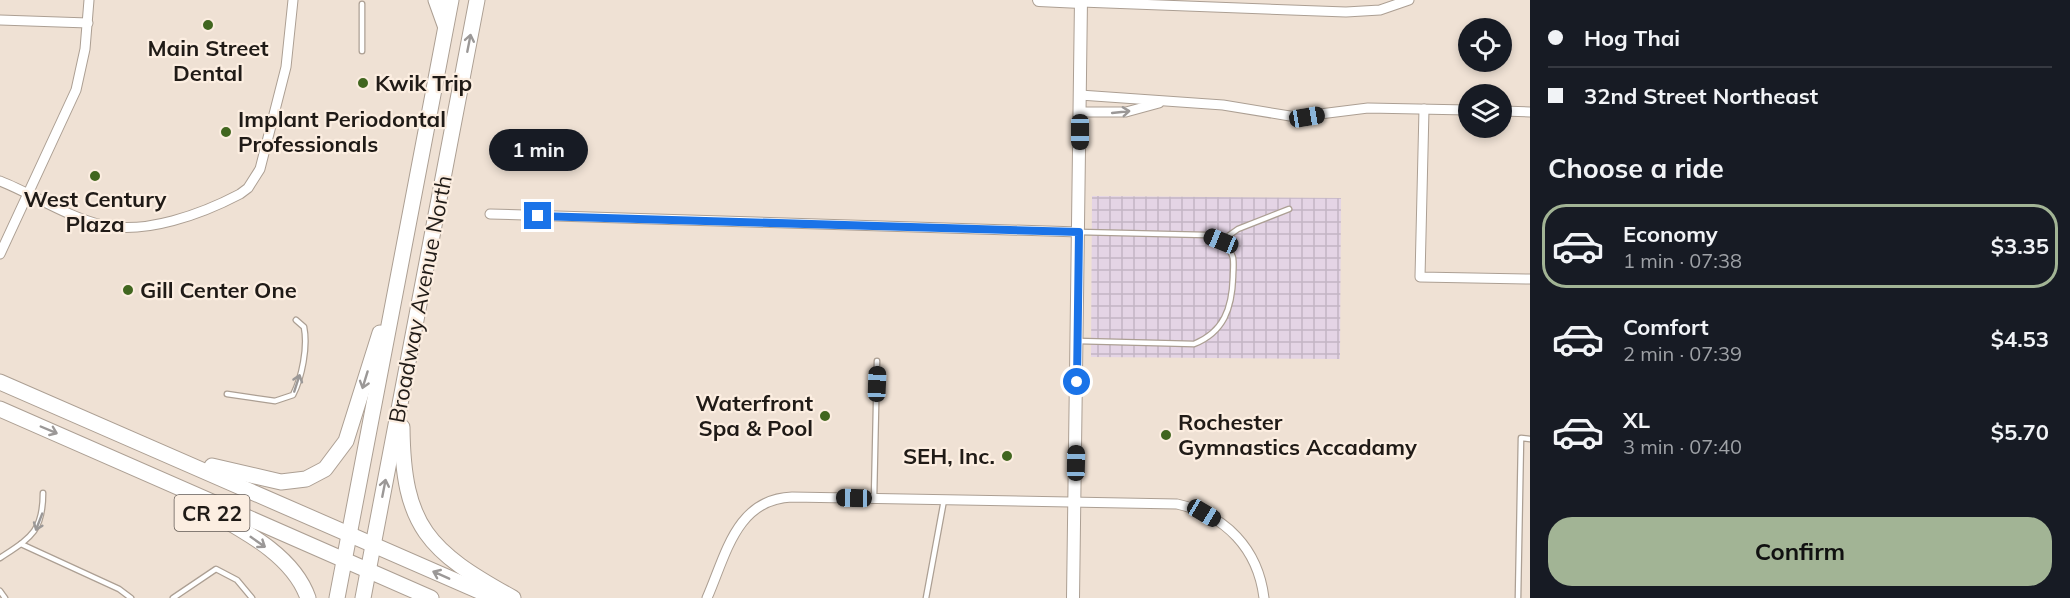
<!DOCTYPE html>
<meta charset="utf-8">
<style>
:root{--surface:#171b24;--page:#20242c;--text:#f1f3f6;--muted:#9ea1a6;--line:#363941;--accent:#a2b495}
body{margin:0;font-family:Mulish,sans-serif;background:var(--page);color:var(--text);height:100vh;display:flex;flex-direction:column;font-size:22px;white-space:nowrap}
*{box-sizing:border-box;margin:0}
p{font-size:20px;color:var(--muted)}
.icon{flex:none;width:33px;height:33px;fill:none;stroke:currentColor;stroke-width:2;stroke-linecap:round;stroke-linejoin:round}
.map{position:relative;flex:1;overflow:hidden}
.details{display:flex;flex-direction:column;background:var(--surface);width:540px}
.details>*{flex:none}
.top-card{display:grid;align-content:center;height:132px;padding:0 18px;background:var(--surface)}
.buttons{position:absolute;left:1458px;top:18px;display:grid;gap:12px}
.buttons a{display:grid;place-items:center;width:54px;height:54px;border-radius:50%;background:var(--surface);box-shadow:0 3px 9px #0003;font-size:30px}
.end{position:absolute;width:27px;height:27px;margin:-14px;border:8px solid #1a73e8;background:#fff;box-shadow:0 0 0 3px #fff}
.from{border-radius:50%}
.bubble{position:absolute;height:42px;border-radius:21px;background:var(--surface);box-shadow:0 3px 9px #0003;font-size:20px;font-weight:700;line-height:42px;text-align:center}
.car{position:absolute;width:18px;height:36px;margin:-18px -9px;border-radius:8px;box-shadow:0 0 4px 2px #0007;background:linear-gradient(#222 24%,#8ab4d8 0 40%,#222 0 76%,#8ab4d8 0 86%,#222 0)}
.top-card b{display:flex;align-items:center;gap:21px;height:57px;font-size:22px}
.top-card b+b{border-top:2px solid var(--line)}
.top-card i{width:15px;height:15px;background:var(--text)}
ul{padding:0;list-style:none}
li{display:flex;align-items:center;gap:18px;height:84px;margin:0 12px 9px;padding:0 6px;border:3px solid transparent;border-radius:24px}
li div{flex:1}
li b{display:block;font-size:22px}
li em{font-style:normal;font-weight:700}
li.selected{border-color:var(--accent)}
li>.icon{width:54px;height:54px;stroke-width:1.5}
h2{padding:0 18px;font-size:27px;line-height:72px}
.action{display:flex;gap:12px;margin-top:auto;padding:12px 18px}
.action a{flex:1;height:69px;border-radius:24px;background:var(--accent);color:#111;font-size:24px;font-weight:700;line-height:69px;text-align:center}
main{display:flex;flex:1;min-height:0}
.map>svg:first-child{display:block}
.industrial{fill:url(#industrial-grid)}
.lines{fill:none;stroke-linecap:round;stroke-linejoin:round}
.service-casing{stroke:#ac9f93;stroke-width:7}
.minor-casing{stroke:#ac9f93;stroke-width:11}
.tertiary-casing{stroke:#ac9f93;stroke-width:14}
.primary-casing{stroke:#ac9f93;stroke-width:17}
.service{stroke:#fff;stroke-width:4.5}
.minor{stroke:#fff;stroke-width:9}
.tertiary{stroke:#fff;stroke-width:12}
.primary{stroke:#fff;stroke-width:15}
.oneway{stroke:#9b9897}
.route{stroke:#1a73e8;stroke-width:8}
.poi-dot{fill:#41661f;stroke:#fceee1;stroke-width:2}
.labels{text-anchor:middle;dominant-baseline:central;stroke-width:4.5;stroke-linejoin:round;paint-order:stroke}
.shield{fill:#fceee1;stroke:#625a54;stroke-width:1.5}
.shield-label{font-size:21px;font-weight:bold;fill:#201b17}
.poi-label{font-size:22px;font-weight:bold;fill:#201b17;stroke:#fceee1;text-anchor:start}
.street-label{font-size:22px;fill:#201b17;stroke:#fceee1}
</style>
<main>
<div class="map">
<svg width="1530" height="598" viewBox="0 0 1530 598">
<defs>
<pattern id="industrial-grid" width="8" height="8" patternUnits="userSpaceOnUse" patternTransform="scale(1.5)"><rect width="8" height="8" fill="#e4d4e5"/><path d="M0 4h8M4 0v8" fill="none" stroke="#c3b5c4"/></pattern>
</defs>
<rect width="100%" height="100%" fill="#efe1d4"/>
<polygon class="industrial" points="1092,196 1341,198 1340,359 1091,357"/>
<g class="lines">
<defs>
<g id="service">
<polyline points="362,51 362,4"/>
<polyline points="1221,241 1238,229 1289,209"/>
<path d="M1078 341 1194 344C1224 332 1232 308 1233 277 1233 271 1234 264 1233 258 1230 246 1217 239 1206 235L1079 232"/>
<path d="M227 394 275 401 293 395C302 377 308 347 304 327L296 320"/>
<polyline points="874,498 877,361"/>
<polyline points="21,544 119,589 131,598"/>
<path d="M0 558C30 538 43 532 43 493"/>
<polyline points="0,591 5,598"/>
<polyline points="173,598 216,569 237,580 252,598"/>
<polyline points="926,598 944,500"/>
<polyline points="1518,598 1521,438 1530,439"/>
</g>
<g id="minor">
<polyline points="1081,2 1346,12 1380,10 1409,0"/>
<polyline points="0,20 88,23"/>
<polyline points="1080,95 1223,105 1296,117 1368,108 1468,110"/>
<polyline points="1424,109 1420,277 1530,279"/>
<polyline points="1502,111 1530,112"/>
<polyline points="1080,112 1126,112 1159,103"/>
<path d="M0 181C33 194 67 217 102 225 145 235 202 214 240 194L248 188 260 169 286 67 293 0"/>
<polyline points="490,214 1079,232"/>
<polyline points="0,254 76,90 85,49 89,0"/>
<path d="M707 598C726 555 736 499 792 497L1177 504C1226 515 1258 549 1264 598"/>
</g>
<g id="tertiary">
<polyline points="1039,0 1081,2"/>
<polyline points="1073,598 1081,0"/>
</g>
<g id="primary">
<polyline points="436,0 445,25"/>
<polyline points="0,382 495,598"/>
<polyline points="0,409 431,598"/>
<path d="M402 427C403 527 428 551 513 598"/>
<polyline points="212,466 281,482 306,479 325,469 346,441 380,333"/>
<path d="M188 499C229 524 291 549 308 598"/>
<polyline points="337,598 451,0"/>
<polyline points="363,598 477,0"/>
</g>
</defs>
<use href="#service" class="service-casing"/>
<use href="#minor" class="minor-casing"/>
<use href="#tertiary" class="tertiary-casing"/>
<use href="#primary" class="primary-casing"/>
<use href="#service" class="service"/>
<use href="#minor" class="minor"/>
<use href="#tertiary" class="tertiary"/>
<use href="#primary" class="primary"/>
</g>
<defs><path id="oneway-shaft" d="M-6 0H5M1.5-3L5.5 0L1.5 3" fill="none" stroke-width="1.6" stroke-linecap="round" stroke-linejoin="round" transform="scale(1.5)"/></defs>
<g class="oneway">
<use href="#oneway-shaft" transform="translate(469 43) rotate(-79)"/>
<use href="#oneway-shaft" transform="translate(1121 112) rotate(-6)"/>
<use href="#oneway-shaft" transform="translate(365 380) rotate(107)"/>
<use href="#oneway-shaft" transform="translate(297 383) rotate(-72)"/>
<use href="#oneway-shaft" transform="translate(49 430) rotate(23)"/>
<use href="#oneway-shaft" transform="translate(384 488) rotate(-79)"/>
<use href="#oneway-shaft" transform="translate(39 522) rotate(111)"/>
<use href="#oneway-shaft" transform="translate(258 542) rotate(35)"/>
<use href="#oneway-shaft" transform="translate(441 575) rotate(-156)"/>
</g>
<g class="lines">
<polyline class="route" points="538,216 1079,232 1077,382"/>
</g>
<g class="poi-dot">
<circle cx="208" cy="25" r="6"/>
<circle cx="363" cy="83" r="6"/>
<circle cx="226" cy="132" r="6"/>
<circle cx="95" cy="176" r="6"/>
<circle cx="128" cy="290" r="6"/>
<circle cx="825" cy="416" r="6"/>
<circle cx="1166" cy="435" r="6"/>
<circle cx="1007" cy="456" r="6"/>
</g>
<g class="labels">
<rect class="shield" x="174.5" y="495" width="75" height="36" rx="4.5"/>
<g class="shield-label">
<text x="212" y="513">CR 22</text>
</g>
<g class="poi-label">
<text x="208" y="48" text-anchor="middle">Main Street<tspan x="208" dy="25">Dental</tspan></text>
<text x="375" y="83">Kwik Trip</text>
<text x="238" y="119">Implant Periodontal<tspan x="238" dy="25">Professionals</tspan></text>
<text x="95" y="199" text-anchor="middle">West Century<tspan x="95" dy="25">Plaza</tspan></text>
<text x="140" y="290">Gill Center One</text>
<text x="813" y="403" text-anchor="end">Waterfront<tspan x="813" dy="25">Spa &amp; Pool</tspan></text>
<text x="1178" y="422">Rochester<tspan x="1178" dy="25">Gymnastics Accadamy</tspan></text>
<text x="995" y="456" text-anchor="end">SEH, Inc.</text>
</g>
<g class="street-label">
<text transform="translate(420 299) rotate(-79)">Broadway Avenue North</text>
</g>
</g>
</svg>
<div class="buttons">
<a><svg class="icon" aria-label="locate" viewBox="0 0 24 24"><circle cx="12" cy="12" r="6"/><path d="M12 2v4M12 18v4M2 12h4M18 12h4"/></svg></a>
<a><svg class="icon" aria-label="layers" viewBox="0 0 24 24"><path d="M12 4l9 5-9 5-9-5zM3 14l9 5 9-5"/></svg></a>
</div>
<i class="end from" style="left:1077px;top:382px"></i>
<i class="end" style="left:538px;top:216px"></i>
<div class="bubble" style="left:489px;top:129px;width:99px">1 min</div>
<i class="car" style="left:1307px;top:117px;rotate:81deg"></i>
<i class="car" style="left:1080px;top:132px;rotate:180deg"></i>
<i class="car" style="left:1221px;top:241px;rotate:292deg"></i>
<i class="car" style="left:877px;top:384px;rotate:2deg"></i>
<i class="car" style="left:1076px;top:463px;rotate:1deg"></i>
<i class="car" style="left:854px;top:498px;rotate:271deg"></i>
<i class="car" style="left:1204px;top:513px;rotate:121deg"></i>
</div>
<section class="details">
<div class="top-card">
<b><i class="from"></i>Hog Thai</b>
<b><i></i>32nd Street Northeast</b>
</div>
<h2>Choose a ride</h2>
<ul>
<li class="selected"><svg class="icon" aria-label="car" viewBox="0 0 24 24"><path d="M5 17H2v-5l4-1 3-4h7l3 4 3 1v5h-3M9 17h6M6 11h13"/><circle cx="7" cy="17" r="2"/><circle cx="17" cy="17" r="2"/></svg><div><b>Economy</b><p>1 min · 07:38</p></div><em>$3.35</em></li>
<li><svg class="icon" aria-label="car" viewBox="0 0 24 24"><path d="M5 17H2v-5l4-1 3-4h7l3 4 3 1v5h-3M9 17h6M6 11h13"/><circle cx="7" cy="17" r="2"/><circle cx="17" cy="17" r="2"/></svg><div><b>Comfort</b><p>2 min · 07:39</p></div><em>$4.53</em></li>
<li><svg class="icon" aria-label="car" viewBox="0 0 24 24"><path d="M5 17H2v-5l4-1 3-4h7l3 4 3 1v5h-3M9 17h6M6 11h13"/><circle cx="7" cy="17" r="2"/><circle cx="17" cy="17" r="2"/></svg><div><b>XL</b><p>3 min · 07:40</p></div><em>$5.70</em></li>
</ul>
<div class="action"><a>Confirm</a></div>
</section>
</main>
